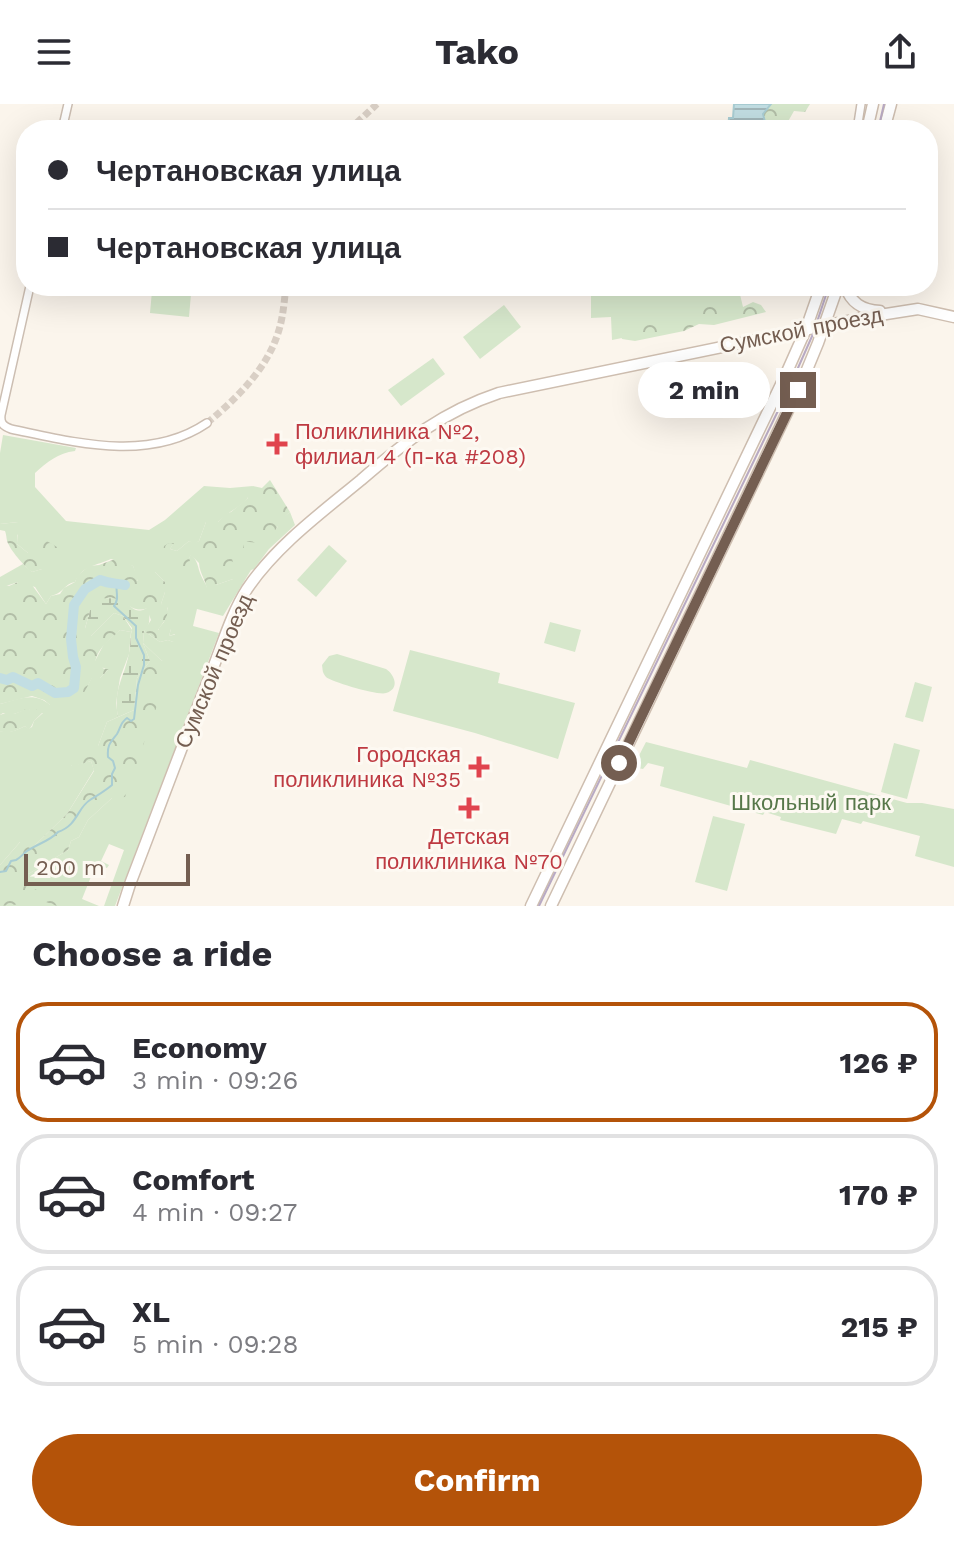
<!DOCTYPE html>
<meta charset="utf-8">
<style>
:root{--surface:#fff;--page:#f7f7f7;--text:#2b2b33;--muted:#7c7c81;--line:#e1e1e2;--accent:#b45309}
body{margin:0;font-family:"Work Sans",sans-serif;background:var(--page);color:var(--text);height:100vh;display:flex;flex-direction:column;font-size:30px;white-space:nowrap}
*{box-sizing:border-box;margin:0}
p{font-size:26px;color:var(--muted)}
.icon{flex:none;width:44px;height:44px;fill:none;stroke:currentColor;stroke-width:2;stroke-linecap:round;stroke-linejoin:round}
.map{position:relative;height:802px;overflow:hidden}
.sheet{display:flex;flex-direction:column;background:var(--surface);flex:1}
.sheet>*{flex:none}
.banner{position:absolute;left:16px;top:16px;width:922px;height:176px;border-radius:32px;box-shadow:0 8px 32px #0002;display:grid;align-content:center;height:176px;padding:0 32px;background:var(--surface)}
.scale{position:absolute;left:24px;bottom:20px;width:166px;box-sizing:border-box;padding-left:8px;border:4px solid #745e51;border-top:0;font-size:22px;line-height:28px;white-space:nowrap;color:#745e51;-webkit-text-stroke:6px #fdf9f2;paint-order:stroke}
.end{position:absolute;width:36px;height:36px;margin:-18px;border:10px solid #745e51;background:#fff;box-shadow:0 0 0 4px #fff}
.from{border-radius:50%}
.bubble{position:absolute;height:56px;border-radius:28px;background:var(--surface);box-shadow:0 8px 32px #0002;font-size:26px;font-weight:700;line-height:56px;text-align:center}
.banner b{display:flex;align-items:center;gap:28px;height:76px;font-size:30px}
.banner b+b{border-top:2px solid var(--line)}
.banner i{width:20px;height:20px;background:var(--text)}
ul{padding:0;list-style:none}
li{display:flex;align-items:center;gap:24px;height:120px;margin:0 16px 12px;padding:0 16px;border:4px solid var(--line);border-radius:32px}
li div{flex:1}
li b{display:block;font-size:30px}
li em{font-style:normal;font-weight:700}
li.active{border-color:var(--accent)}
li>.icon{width:72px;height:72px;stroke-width:1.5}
h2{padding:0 32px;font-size:36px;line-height:96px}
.cta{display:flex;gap:16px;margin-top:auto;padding:16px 32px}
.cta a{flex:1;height:92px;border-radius:48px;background:var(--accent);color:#fff;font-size:32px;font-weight:700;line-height:92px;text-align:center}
header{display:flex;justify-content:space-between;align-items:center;height:104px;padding:0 32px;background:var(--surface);font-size:36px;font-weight:700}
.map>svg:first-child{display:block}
.green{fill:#d6e7cb}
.forest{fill:url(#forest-crowns)}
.wetland{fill:url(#wetland-marsh)}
.water{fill:url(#water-rules);stroke:#a9cdd3;stroke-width:2}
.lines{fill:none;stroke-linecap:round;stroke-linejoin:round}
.stream{stroke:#a9cdd3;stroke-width:2}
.river{stroke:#c2dee3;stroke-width:10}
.street-tunnel{stroke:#d9cfc5;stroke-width:7;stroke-dasharray:7 3.5;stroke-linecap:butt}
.street-casing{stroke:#ccbeb2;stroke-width:10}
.secondary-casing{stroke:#cebeb0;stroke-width:13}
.street{stroke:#fff;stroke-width:7}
.secondary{stroke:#fff;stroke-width:10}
.tram{stroke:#b8aac4;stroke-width:2}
.route{stroke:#745e51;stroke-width:10}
.health-dot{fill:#e0444e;stroke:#fdf9f2;stroke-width:3}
.labels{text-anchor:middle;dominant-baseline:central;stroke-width:6;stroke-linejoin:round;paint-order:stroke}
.street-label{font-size:22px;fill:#745e51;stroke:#fdf9f2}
.health-label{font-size:22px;fill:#be3a42;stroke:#fdf9f2;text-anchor:start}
.park-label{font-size:22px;fill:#57784a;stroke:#fdf9f2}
</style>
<header><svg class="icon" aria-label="menu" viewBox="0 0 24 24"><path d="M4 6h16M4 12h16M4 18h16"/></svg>Tako<svg class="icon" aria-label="share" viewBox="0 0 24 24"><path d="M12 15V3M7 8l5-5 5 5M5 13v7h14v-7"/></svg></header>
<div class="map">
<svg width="954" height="802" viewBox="0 0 954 802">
<defs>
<pattern id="forest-crowns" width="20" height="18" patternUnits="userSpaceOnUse" patternTransform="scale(2)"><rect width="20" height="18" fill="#d6e7cb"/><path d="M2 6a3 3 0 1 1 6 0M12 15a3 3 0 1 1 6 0" fill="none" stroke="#b2bea7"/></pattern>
<pattern id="wetland-marsh" width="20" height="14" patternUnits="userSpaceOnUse" patternTransform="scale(2)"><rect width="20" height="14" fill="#d6e7cb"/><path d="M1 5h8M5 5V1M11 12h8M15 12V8" fill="none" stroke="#b2bea7"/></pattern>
<pattern id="water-rules" width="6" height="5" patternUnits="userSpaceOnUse" patternTransform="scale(2)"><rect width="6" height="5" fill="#c2dee3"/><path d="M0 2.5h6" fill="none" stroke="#a2b7ba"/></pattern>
</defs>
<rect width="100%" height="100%" fill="#fbf5ec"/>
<g class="green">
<polygon points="591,182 726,182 732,212 612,236 611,213 591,214"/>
<polygon points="152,187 191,190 189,213 150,209"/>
<polygon points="504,201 521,223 480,255 463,233"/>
<polygon points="433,254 445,270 401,302 388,286"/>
<path d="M3 331 76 344 75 347C58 349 47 358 35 369V383L66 417 149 426 165 416 204 382 230 384 253 382C251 386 250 391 247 395 239 404 226 409 218 418H206L199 437 194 440 189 437 177 447 170 445 173 440 164 443 189 454 191 450C198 458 197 460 200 469 205 482 210 481 206 496L216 481 233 475 230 451 243 437 277 424 280 416 290 408 295 421 269 445 254 465 251 466 223 512 197 505 193 522 219 529 115 802H104L124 746 109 740 101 757 109 761 107 764 96 760 82 795 99 802H0L25 772 68 746 71 737 79 733 88 716 112 694 168 563 175 554 162 557 143 539 144 527 160 538 168 536 173 538 175 530 169 532 171 525 158 527 159 524 164 518 168 504 161 500 165 488V478L155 468 138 478 133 462 111 455C98 461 81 462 75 478 64 480 64 489 51 492L46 500 35 483 18 478 0 484V473L23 460 32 468 42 465 28 449 17 440 18 418 0 420V349Z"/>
<polygon points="329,441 347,457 316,493 297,476"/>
<polygon points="550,518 581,526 575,548 544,539"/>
<path d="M120 526 131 528 129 550 120 574 116 599 118 613 107 618 98 642 71 662 91 657 94 666 67 710 31 745 20 738 0 761V627C8 630 17 626 25 622L28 625 32 623 34 617 43 609H30L29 605 14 610 3 609 0 611V600C18 595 35 587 50 601L88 581 92 573 100 574 108 566 95 560V557L104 540Z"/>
<polygon points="410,546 500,569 498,579 575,599 558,655 475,629 393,607"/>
<path d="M337 550 386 565C395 571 400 585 386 589 379 592 332 578 326 573 322 568 323 567 322 561L329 552Z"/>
<polygon points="915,578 932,583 923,618 905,613"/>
<polygon points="646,638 747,664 750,656 907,699 922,699 954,705 954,763 915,752 920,732 863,717 861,720 842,715 836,730 780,716 781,713 765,708 763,711 660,682 664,663 648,659 643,665 633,663"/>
<polygon points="894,639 920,646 907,695 881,688"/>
<polygon points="713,712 745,720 727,787 695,778"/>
</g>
<g class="forest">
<polygon points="771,0 810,0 805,8 794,7 786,21 783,22 782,26 767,26 763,10"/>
<polygon points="668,182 738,182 743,203 753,198 761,201 766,208 714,221 699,220 684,227 635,237 622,235 621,232 629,228 619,227 618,222 619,220 630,218 644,222 645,217 650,217 655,214 667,215 679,209 680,201 675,202 670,195 659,200 650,199 649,196 652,194 659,196 661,189"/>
<path d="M270 376 290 408C271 424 275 444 243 437L244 445 238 450 231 451 234 462 233 475 216 481 220 492 215 499 209 501 205 496C211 479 200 474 199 459L191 451 189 454 191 461 189 465 182 463 177 466 173 465 170 454 163 449 164 442 169 439H174L170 445 177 447 189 437 194 439 199 437 206 418H218L225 410 231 408 248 394 247 389 253 382 262 384Z"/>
<path d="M18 418 20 429 17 431V440L28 449 38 432 57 443 54 456 57 460 48 466 42 465 32 468C27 465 11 447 9 441 6 437 7 432 5 427L0 426V420Z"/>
<path d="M118 454 133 462 138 474 137 477 152 467 155 468 165 478V488L161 500 167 501C170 511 163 519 158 526H164L168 523 171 525 169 532 177 530 179 532 177 536 173 538 168 536 160 538 144 527 151 516 148 508 150 503C131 512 127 494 107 494L90 507 85 524 91 532 114 509 123 512 132 526 131 528 120 526C109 537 98 543 95 559L100 560 104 565H109L100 574H92L85 587 81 591 58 602 50 601 44 596 32 592 0 600V484L2 480 9 482 18 478 29 477 46 500 51 492 60 490 64 484 75 478 77 472 89 462 99 461Z"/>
<polygon points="143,539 162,557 169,550 175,554 180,550 182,558 178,563 168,563 168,570 125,693 112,694 88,716 79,733 71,737 68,746 25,772 25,782 79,800 80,802 57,802 46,798 0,802 0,761 21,737 31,745 67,710 94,667 91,657 71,663 82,636 98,642 107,618 134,606 137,574 150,557"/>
<path d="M39 602H45L46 605 34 617 31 623 28 626 25 622C17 626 8 631 0 627V611L11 607 14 610 29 604 31 609 36 607Z"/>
</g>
<path class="wetland" d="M99 494C106 495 113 493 120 496 133 501 135 514 151 501 147 512 153 519 144 527L143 539 150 557 137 574 134 606 118 613C113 584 124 575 129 549 131 541 130 532 132 524L123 512 114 509 91 532H86L84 528 93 496Z"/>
<polygon class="water" points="734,0 771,0 763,10 767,26 728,26 729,14 733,14"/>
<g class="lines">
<path class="stream" d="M0 768 6 767 11 757 16 756C20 754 23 750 27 747 37 740 50 737 58 728 78 721 77 704 90 696 98 691 105 687 112 681V670L115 664 113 657 108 653C107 641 110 639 117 630 121 623 120 619 127 614L131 617 134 615 138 581 144 561V551L136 534V522L114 502C120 495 115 487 117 479"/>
<path class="river" d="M0 574 7 576 13 573 32 582 38 579 55 589 68 588 74 584 76 563 73 553 71 535 74 501 85 485 100 476C110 480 115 479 125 481"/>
<g class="street-tunnel">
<polyline points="349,26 377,0"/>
<path d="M207 319C235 296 265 267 277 232 283 216 284 199 286 182"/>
</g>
<defs>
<g id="street">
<polyline points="62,26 68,0"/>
<polyline points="857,26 861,0"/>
<path d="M30 182 1 311C0 319 3 322 11 325 74 338 148 359 207 319"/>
</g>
<g id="secondary">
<polyline points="867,26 873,0"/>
<polyline points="884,26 891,0"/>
<path d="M845 182C851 199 862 206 880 207"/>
<path d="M123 802 130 780C157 710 183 639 211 569 222 542 231 510 247 485 276 442 321 409 361 376 406 337 442 308 499 289L867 213 918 205 954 213"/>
<polyline points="531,802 786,270 806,225 821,182"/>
<polyline points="551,802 804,273 818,239 838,182"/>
</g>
</defs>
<use href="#street" class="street-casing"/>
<use href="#secondary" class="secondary-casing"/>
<use href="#street" class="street"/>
<use href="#secondary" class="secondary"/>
<g class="tram">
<polyline points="878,26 884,0"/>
<polyline points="539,802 790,282 813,230 829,182"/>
</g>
</g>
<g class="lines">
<polyline class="route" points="619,659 798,286"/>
</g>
<g class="health-dot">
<path d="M273 328h8v8h8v8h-8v8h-8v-8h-8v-8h8z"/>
<path d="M475 651h8v8h8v8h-8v8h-8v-8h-8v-8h8z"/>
<path d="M465 692h8v8h8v8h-8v8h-8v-8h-8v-8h8z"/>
</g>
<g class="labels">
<g class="street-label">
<text transform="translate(801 226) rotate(-11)">Сумской проезд</text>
<text transform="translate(214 567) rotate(-67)">Сумской проезд</text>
</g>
<g class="health-label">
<text x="295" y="327">Поликлиника №2,<tspan x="295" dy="25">филиал 4 (п-ка #208)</tspan></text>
<text x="461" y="650" text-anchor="end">Городская<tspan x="461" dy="25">поликлиника №35</tspan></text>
<text x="469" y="732" text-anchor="middle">Детская<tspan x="469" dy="25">поликлиника №70</tspan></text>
</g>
<g class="park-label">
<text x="811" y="698">Школьный парк</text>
</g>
</g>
</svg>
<div class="scale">200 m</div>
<i class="end from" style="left:619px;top:659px"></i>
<i class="end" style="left:798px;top:286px"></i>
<div class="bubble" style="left:638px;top:258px;width:132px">2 min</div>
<div class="banner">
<b><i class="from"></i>Чертановская улица</b>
<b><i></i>Чертановская улица</b>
</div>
</div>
<section class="sheet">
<h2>Choose a ride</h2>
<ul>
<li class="active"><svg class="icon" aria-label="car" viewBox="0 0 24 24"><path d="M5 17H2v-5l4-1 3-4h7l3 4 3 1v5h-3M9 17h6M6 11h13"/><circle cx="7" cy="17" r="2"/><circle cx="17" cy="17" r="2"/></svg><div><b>Economy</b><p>3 min · 09:26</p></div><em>126 ₽</em></li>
<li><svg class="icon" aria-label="car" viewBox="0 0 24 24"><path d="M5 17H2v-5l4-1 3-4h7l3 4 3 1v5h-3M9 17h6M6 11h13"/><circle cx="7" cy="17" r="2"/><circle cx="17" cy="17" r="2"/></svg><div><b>Comfort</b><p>4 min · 09:27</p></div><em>170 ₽</em></li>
<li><svg class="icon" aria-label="car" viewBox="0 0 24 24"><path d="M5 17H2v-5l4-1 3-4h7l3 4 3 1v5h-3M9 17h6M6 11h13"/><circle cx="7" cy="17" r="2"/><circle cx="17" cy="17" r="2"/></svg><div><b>XL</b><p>5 min · 09:28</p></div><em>215 ₽</em></li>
</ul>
<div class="cta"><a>Confirm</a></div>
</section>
